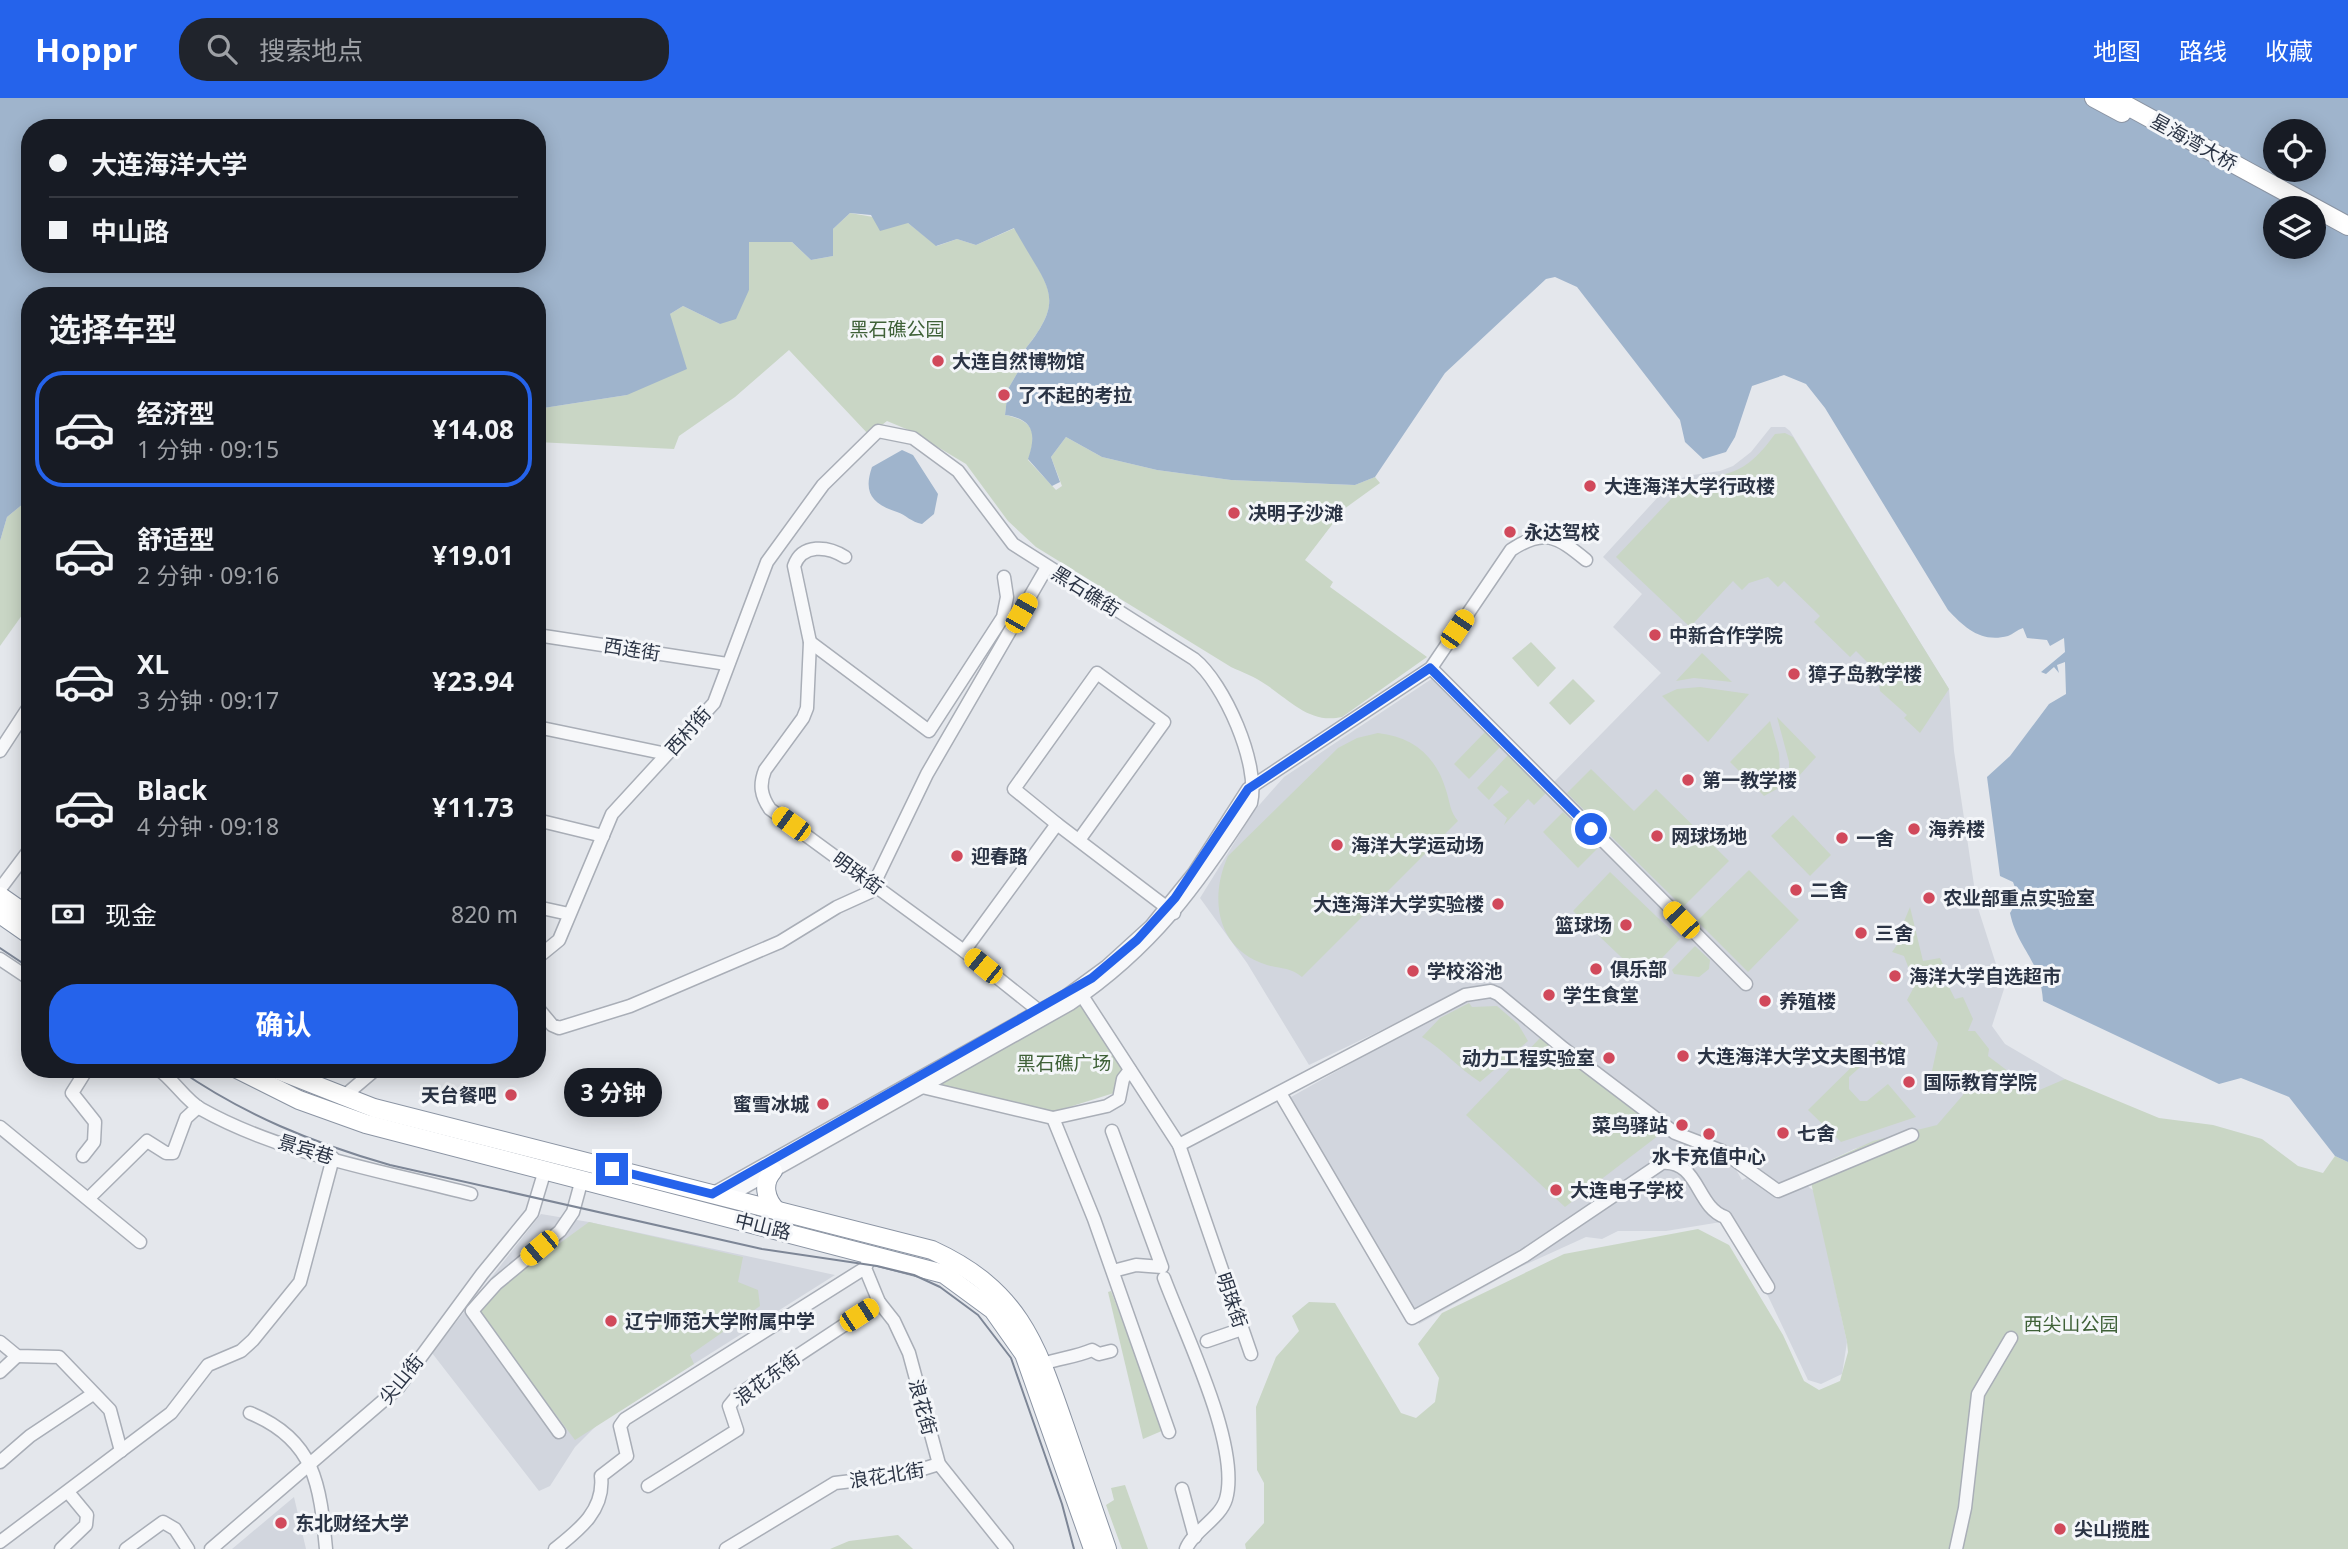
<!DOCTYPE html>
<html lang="zh">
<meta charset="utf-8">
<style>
:root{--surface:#171b24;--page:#20242c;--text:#f1f3f6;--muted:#9ea1a6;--line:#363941;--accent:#2563eb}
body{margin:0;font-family:"Noto Sans","Noto Sans SC",sans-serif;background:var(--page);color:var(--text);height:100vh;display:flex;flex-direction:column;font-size:26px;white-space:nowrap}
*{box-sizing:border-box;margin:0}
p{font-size:23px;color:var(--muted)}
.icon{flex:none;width:38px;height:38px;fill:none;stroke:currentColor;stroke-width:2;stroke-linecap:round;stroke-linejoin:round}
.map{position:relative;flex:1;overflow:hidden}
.panel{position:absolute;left:21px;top:189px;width:525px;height:791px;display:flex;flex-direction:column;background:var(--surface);border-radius:28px;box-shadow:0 4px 18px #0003}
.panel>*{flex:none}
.guide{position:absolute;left:21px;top:21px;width:525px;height:154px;border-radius:28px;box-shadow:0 4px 18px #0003;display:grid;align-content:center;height:154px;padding:0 28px;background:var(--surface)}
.fabs{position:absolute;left:2263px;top:21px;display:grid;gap:14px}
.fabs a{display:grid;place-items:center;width:63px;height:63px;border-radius:50%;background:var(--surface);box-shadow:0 4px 18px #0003;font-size:35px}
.end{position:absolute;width:32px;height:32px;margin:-16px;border:9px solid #2563eb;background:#fff;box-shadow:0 0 0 4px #fff}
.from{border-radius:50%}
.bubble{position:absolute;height:49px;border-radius:24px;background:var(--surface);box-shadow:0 4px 18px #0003;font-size:23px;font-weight:700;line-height:49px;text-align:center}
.car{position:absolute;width:21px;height:42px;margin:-21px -10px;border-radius:9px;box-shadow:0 0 5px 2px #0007;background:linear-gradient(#f5c518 24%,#345 0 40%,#f5c518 0 76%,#345 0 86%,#f5c518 0)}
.guide b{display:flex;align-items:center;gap:24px;height:66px;font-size:26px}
.guide b+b{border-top:2px solid var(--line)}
.guide i{width:18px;height:18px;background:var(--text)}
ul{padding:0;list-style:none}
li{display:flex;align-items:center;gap:21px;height:116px;margin:0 14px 10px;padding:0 14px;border:4px solid transparent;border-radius:28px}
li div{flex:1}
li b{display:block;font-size:26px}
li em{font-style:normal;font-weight:700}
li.selected{border-color:var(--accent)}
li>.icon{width:63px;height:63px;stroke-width:1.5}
h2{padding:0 28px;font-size:32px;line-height:84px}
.pay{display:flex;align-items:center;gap:18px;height:77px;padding:0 28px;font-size:26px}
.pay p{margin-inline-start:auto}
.button{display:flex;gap:14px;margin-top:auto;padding:14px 28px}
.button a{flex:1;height:80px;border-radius:28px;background:var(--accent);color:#fff;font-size:28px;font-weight:700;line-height:80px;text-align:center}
header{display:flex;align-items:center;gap:42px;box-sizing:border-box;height:98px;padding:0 35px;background:var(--accent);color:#fff}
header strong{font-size:33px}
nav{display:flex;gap:38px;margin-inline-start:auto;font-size:24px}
.search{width:490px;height:63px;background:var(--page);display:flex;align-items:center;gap:18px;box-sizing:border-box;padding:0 24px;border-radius:28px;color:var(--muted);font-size:26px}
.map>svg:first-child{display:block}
.built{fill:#d2d6de}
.green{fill:#c9d6c5}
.water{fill:#9fb4cc;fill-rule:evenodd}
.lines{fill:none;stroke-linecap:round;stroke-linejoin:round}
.minor-casing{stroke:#a9aeb7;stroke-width:15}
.highway-casing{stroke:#8b94a3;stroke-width:20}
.minor{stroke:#f7f8fa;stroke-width:12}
.highway{stroke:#fff;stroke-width:18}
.tram{stroke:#7d8696;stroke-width:2}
.route{stroke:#2563eb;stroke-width:9}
.poi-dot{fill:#d1495b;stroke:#f4f6f9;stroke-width:2.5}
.labels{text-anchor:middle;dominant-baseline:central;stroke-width:6;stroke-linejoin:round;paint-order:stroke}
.street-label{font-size:19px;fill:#2b3445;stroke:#f4f6f9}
.park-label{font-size:19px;fill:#3f6138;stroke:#f4f6f9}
.poi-label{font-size:19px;font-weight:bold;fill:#2b3445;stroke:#f4f6f9;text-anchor:start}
</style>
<header>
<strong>Hoppr</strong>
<div class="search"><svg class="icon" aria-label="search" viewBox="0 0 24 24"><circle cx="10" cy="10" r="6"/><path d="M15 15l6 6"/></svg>搜索地点</div>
<nav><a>地图</a><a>路线</a><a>收藏</a></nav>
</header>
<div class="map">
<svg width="2348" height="1451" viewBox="0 0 2348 1451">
<rect width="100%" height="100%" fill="#e4e7ec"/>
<g class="built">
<polygon points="1771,329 1785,329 1790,333 1949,591 1954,653 1977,807 2004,891 1992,928 2005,946 2065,981 2051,990 1953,1023 1854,1051 1785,1084 1774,1084 1679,1034 1563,945 1497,887 1463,893 1309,967 1247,865 1200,800 1254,713 1284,679 1442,574 1554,684 1661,575 1613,529 1642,496 1603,459 1669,387 1686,378 1720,373 1733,368 1751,354"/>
<polygon points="1496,898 1540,940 1663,1034 1684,1046 1719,1055 1731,1063 1742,1082 1750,1078 1782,1098 1805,1086 1814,1093 1847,1244 1842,1276 1821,1286 1808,1282 1768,1198 1721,1124 1666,1133 1618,1133 1602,1141 1586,1139 1520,1169 1419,1226 1402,1191 1292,1007 1291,999 1431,920 1466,904"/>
<polygon points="541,1116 589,1124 835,1177 597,1327 575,1349 550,1388 539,1393 432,1255"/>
<polygon points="294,1399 306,1451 232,1451"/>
</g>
<g class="green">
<path d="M850 115 908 125 937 148 957 141 976 147 1015 130C1049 194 1070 198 1018 260L1019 272 1008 291 1005 317C1033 323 1038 333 1028 362L1056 392 1062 388 1051 359 1066 339 1102 359 1157 372 1231 382 1355 387 1375 379 1380 385 1344 411 1305 462 1333 484 1330 489 1427 559 1342 619C1310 626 1291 603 1265 586 1255 579 1242 574 1231 569L1036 449 1008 423 966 366 911 333 887 323 869 337 789 252 735 299 679 338 674 351 537 344V311L627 297 670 216 683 208 720 226 749 192 748 144H792L811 162 833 158V131Z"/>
<path d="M1785 335 1793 339 1949 591 1920 635 1904 620 1907 617 1880 593 1879 588 1885 582 1856 553 1850 559 1814 524 1820 518 1784 483 1778 489 1768 479 1749 485 1742 492 1733 483 1690 529 1616 459 1689 382C1734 377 1748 373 1775 336Z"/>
<polygon points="29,401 30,506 0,548 0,443 7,419"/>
<polygon points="1531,544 1556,570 1538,589 1512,560"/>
<polygon points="1702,555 1732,584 1694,580 1676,583"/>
<polygon points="1573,581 1595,603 1570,627 1549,605"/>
<polygon points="1700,589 1749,596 1708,644 1662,598 1677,591"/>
<polygon points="1777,619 1816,659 1789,689 1789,664"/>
<polygon points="1770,623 1779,655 1780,675 1777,691 1764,698 1730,664"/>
<polygon points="1486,633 1501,648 1469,681 1454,666"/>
<path d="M1378 635C1413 639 1436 658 1446 692 1450 704 1450 714 1458 723L1302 879C1290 869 1281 871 1267 867 1216 851 1209 800 1228 758L1338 650 1357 640Z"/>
<polygon points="1509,656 1548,693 1534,707 1528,701 1504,727 1507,720 1493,707 1509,694 1501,687 1489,702 1477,690"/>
<polygon points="1591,671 1634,713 1656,691 1729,763 1683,809 1567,695"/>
<polygon points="1563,714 1599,749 1578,770 1543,734"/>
<polygon points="1793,717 1831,757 1810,778 1771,738"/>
<polygon points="1749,772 1799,822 1748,874 1697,823"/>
<polygon points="1610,774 1680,841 1643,880 1573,813"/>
<polygon points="1910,809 1923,863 1940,860 1945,870 1940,872 1943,888 1949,889 1955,901 1963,899 1973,921 1968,933 1975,933 1989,951 1988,958 2021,983 2022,994 2028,997 2065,981 2159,1020 2213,1027 2262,1041 2298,1068 2323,1075 2335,1058 2348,1064 2348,1451 1246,1451 1245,1446 1264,1425 1264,1385 1257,1372 1256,1309 1276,1259 1299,1233 1292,1218 1309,1204 1335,1205 1401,1315 1416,1320 1435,1304 1439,1280 1418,1246 1442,1215 1564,1156 1698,1131 1729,1147 1783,1237 1804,1283 1819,1292 1840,1283 1848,1254 1847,1244 1810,1080 1812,1071 1873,1043 1937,1027 1963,997 1964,985 1954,994 1932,973 1938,945 1907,902 1915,887 1904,858 1892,854 1903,838 1900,833"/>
<polygon points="1695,848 1710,862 1709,871 1699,879 1674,876 1672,872"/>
<polygon points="1081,904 1123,969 1114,995 1050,1015 929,989"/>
<path d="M1469 905 1472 909 1497 908 1518 926 1528 943 1480 984C1458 970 1444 952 1422 939L1440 920Z"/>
<polygon points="1540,940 1663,1034 1565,1109 1466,1017"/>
<polygon points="1879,942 1885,947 1849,979 1849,991 1860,1003 1867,1003 1888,986 1916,1019 1841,1044 1808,1012"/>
<polygon points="589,1124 743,1159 738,1184 758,1192 760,1208 690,1257 694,1266 575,1342 478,1214 498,1190"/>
<polygon points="1111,1193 1164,1332 1143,1341 1108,1194"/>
<polygon points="1125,1387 1148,1451 1122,1451 1106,1407 1114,1402 1111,1390"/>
<polygon points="898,1437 913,1451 830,1451 849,1443"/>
</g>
<g class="water">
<path d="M0 0H2348V1064L2335 1058 2289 999 2241 980 2219 986 2043 903C2040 860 2018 852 2010 815L2019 800 2013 784 2000 778 1987 679 2010 658 2049 606 2066 596 2065 564 2057 567 2059 575 2054 569 2046 576 2041 574 2065 554 2064 540 2050 548 2047 542 2027 540 2023 530C2017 532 2013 536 2008 538 1981 545 1965 530 1948 512L1825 310 1806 286 1784 277 1752 288 1735 339 1726 354 1703 361 1685 344 1680 322 1577 189 1555 179 1546 181 1445 275 1375 379 1355 387 1231 382 1157 372 1102 359 1066 339 1051 359 1060 384 1052 388 1028 361C1037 335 1033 321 1005 317L1008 291 1019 272 1018 260C1070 198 1049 194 1014 130L976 147 957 141 936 148 908 125 880 133 871 117 850 115 833 131V158L811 162 792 144H749V192L736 221 720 226 683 208 670 216 687 271 627 297 537 311V198H30V396L29 401 7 419 0 443ZM30 30H537V166H30ZM2275 33H2314V72H2275ZM2275 110H2314V149H2275Z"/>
<path d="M902 352 913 357 938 396 934 416 922 426C911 424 906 417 897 414 872 406 863 395 872 369Z"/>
</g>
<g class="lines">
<defs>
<g id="minor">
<path d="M845 459C828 448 802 445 794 468L810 544 807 610 803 620 765 672C759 687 761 698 770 711L964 853 1043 916"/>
<polyline points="537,537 727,566"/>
<polyline points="810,544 929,633 1003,519 1007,499 1004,479"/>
<polyline points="1431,570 1746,886"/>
<polyline points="537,629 667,656"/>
<polyline points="0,653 30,607"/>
<polyline points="537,722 603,738"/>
<polyline points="1057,726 1014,691 1097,575 1164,624 1079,742"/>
<polyline points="0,791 30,751"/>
<polyline points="537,809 569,816"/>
<polyline points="964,853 1057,726 1174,815"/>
<path d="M537 860 559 842 612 716 714 605 767 464 823 387 878 333 913 340 958 373 1013 446 1194 561C1224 585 1260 666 1251 705 1198 787 1152 851 1070 906L725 1100"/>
<polyline points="0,861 30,881"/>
<polyline points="1079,893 1179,1047 1251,1256"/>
<polyline points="537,909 552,927 559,930 630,908 780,844 837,809 870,794 927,676 1047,469"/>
<path d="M158 971C174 982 185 1002 201 1011 281 1056 383 1073 471 1096"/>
<polyline points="1130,972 1123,981 1119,1001 1107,1008 1053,1020 1094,1121 1169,1334"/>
<polyline points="922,989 1053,1020"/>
<path d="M1280 995 1412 1220 1524 1158 1662 1065C1699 1062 1696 1109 1725 1119L1768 1189"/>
<polyline points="342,1000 376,971"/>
<polyline points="0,1029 140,1144"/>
<polyline points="1112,1033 1162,1169 1136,1167 1113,1173"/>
<polyline points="1179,1047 1465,897 1491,893 1498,896 1563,950 1675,1035 1722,1053 1778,1093 1912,1037"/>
<polyline points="83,1058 94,1044 95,1024 72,995 87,971"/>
<path d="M712 1096 1066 898 1107 868 1151 828 1194 775 1248 691 1431 570 1511 452C1544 430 1557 438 1586 462"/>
<polyline points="89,1100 147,1043 166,1055 173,1055 186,1020 198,1009"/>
<polyline points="869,1162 865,1170 879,1204 894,1223 909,1255 939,1366 1007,1451"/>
<path d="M1164 1180C1184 1234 1241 1348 1226 1401 1220 1421 1193 1433 1186 1451"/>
<polyline points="1207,1243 1242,1231"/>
<polyline points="0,1244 17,1258 59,1259 110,1312 121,1353"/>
<path d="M1043 1266C1060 1260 1076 1259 1092 1252L1099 1256 1111 1253"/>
<polyline points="0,1274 17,1258"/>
<path d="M250 1315C316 1342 320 1388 326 1451"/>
<polyline points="559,1334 472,1213 496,1186 560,1133 573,1114 582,1081"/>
<polyline points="0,1364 30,1338 93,1296"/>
<polyline points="648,1388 737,1332 729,1308 738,1297 879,1204"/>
<polyline points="1182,1391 1195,1439"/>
<polyline points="0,1444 171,1315 208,1267 241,1253 253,1242 300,1184 333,1060"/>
<polyline points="61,1451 86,1427 87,1417 68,1394"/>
<polyline points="126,1451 163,1424 175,1431 188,1451"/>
<polyline points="211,1451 398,1290 482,1176 532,1115 545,1072"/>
<path d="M555 1451C579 1432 605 1412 601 1378L627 1358 620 1328 625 1321 865 1170"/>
<polyline points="726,1451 835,1385 903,1377 939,1366"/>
<polyline points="1956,1451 1965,1410 1978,1296 2011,1240"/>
</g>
<g id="highway">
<polyline points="2094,0 2122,15"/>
<polyline points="2113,0 2348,128"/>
<polyline points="0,798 30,819"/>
<polyline points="0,816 30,837"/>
<polyline points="237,971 299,1002 366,1026 944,1176 993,1212 1024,1256 1093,1451"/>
<path d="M275 971 374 1010 932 1152C1019 1192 1036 1245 1065 1329 1079 1370 1093 1410 1107 1451"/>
<path d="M773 1073C762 1085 765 1101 777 1113"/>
</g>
</defs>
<use href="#minor" class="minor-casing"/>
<use href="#highway" class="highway-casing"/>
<use href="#minor" class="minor"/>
<use href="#highway" class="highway"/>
<g class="tram">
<polyline points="0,850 30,870"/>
<path d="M178 971C244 1017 313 1045 390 1067L762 1151 877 1168 914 1177 940 1189 978 1217 1011 1260 1062 1406 1074 1451"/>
</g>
</g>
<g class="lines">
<polyline class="route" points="612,1071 712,1096 1092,880 1137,842 1175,800 1248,691 1430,570 1591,731"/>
</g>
<g class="poi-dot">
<circle cx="938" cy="263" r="7"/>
<circle cx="1004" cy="297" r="7"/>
<circle cx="1590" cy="388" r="7"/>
<circle cx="1234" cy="415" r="7"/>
<circle cx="1510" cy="434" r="7"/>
<circle cx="1655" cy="537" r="7"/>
<circle cx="1794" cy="576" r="7"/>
<circle cx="1688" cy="682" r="7"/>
<circle cx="1914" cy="731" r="7"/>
<circle cx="1657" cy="738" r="7"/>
<circle cx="1842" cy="740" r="7"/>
<circle cx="1337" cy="747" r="7"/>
<circle cx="957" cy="758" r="7"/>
<circle cx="1796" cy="792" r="7"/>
<circle cx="1929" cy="800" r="7"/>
<circle cx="1498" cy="806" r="7"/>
<circle cx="1626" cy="827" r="7"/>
<circle cx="1861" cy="835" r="7"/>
<circle cx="1596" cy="871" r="7"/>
<circle cx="1413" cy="873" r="7"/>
<circle cx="1895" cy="878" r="7"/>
<circle cx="1549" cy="897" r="7"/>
<circle cx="1765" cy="903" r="7"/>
<circle cx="1683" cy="958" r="7"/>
<circle cx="1609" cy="960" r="7"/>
<circle cx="1909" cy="984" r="7"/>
<circle cx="511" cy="997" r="7"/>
<circle cx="823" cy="1006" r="7"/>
<circle cx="1682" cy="1027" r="7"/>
<circle cx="1783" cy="1035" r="7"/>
<circle cx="1709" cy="1036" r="7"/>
<circle cx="1556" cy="1092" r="7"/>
<circle cx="611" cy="1223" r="7"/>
<circle cx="281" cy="1425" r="7"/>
<circle cx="2060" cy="1431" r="7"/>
</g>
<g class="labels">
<g class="street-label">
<text transform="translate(2194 44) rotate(29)">星海湾大桥</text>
<text transform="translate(1086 493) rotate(32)">黑石礁街</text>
<text transform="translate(632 551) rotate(9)">西连街</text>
<text transform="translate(688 633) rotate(-48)">西村街</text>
<text transform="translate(858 775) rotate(36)">明珠街</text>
<text transform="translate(306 1051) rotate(17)">景宾巷</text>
<text transform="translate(763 1128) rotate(14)">中山路</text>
<text transform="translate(1232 1202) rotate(71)">明珠街</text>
<text transform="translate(767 1280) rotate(-37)">浪花东街</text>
<text transform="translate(401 1281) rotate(-51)">尖山街</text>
<text transform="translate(923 1309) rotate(75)">浪花街</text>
<text transform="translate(887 1377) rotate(-9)">浪花北街</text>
</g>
<g class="park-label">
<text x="897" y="231">黑石礁公园</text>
<text x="1064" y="965">黑石礁广场</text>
<text x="2071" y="1226">西尖山公园</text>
</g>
<g class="poi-label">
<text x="952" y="263">大连自然博物馆</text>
<text x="1018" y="297">了不起的考拉</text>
<text x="1604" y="388">大连海洋大学行政楼</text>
<text x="1248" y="415">决明子沙滩</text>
<text x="1524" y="434">永达驾校</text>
<text x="1669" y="537">中新合作学院</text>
<text x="1808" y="576">獐子岛教学楼</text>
<text x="1702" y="682">第一教学楼</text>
<text x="1928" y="731">海养楼</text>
<text x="1671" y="738">网球场地</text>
<text x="1856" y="740">一舍</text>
<text x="1351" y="747">海洋大学运动场</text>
<text x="971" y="758">迎春路</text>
<text x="1810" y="792">二舍</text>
<text x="1943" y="800">农业部重点实验室</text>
<text x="1484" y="806" text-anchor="end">大连海洋大学实验楼</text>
<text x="1612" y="827" text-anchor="end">篮球场</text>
<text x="1875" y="835">三舍</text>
<text x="1610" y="871">俱乐部</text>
<text x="1427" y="873">学校浴池</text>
<text x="1909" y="878">海洋大学自选超市</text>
<text x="1563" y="897">学生食堂</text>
<text x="1779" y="903">养殖楼</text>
<text x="1697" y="958">大连海洋大学文夫图书馆</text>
<text x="1595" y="960" text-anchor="end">动力工程实验室</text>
<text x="1923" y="984">国际教育学院</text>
<text x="497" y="997" text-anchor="end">天台餐吧</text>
<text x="809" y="1006" text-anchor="end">蜜雪冰城</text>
<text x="1668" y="1027" text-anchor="end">菜鸟驿站</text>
<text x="1797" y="1035">七舍</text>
<text x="1709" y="1058" text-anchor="middle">水卡充值中心</text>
<text x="1570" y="1092">大连电子学校</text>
<text x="625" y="1223">辽宁师范大学附属中学</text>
<text x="295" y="1425">东北财经大学</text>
<text x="2074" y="1431">尖山揽胜</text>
</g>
</g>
</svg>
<div class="fabs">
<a><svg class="icon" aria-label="locate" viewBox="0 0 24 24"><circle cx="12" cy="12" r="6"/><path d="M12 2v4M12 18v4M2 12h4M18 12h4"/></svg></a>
<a><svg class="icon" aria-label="layers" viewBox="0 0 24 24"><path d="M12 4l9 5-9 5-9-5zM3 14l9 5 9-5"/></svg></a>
</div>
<i class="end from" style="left:1591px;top:731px"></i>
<i class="end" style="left:612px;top:1071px"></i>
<div class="bubble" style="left:564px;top:970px;width:98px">3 分钟</div>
<i class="car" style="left:1021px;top:515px;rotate:30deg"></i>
<i class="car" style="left:1457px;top:531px;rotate:34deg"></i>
<i class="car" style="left:791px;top:726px;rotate:306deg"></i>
<i class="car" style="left:1681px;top:822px;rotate:316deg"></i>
<i class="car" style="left:983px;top:868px;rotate:309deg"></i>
<i class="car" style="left:539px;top:1150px;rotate:230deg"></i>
<i class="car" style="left:859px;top:1217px;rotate:57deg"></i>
<div class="guide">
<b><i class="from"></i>大连海洋大学</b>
<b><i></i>中山路</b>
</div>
<section class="panel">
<h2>选择车型</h2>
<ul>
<li class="selected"><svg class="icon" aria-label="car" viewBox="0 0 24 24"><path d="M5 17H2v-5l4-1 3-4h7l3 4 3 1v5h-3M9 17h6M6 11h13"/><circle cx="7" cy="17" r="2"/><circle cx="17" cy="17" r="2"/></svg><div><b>经济型</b><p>1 分钟 · 09:15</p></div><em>¥14.08</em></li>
<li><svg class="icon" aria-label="car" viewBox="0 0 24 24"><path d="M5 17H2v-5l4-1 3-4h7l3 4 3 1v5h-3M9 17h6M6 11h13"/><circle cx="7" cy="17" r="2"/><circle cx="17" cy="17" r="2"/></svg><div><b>舒适型</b><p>2 分钟 · 09:16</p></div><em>¥19.01</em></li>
<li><svg class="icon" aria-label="car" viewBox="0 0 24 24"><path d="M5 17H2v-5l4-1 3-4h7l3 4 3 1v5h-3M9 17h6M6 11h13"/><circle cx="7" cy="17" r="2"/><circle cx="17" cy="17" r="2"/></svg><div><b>XL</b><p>3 分钟 · 09:17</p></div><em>¥23.94</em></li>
<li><svg class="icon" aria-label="car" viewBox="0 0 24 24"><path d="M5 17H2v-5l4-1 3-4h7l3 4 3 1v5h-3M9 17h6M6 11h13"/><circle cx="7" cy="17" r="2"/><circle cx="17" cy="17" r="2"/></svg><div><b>Black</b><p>4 分钟 · 09:18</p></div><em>¥11.73</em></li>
</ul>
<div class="pay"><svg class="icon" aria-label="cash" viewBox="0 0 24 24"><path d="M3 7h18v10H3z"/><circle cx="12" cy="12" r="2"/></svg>现金<p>820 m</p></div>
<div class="button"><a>确认</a></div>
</section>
</div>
